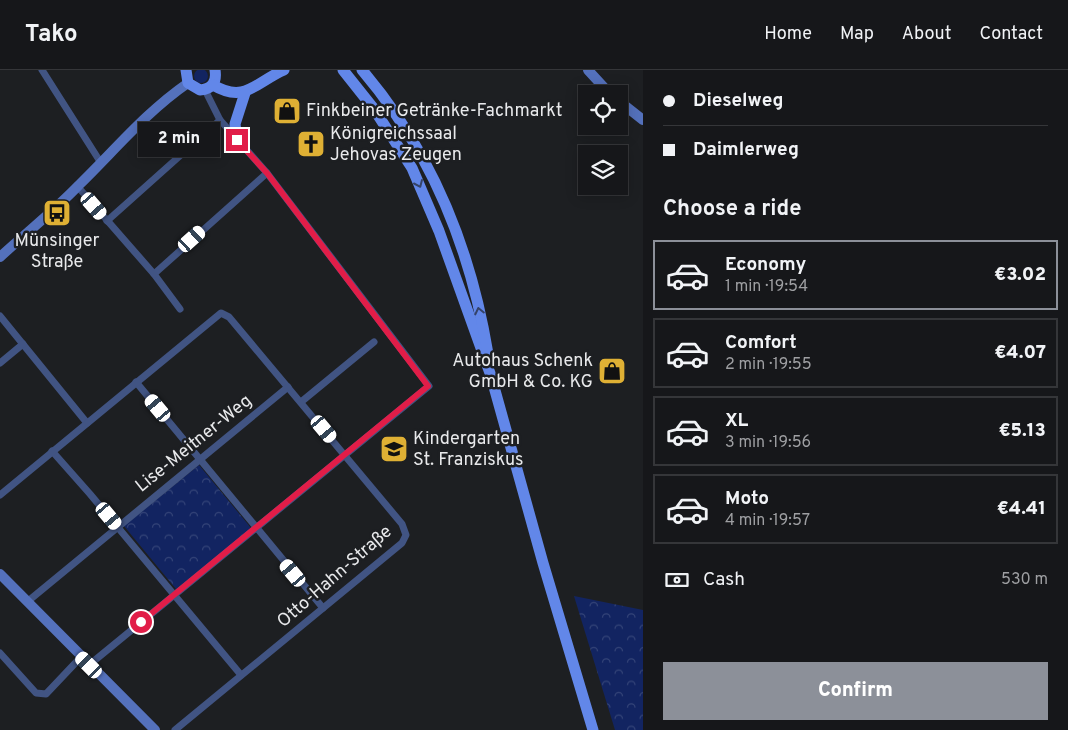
<!DOCTYPE html>
<meta charset="utf-8">
<style>
:root{--surface:#16171a;--page:#1f2023;--text:#f1f3f6;--muted:#9e9fa2;--line:#353639;--accent:#8c9099}
body{margin:0;font-family:Overpass,sans-serif;background:var(--page);color:var(--text);height:100vh;display:flex;flex-direction:column;font-size:19px;white-space:nowrap}
*{box-sizing:border-box;margin:0}
p{font-size:16px;color:var(--muted)}
.icon{flex:none;width:28px;height:28px;fill:none;stroke:currentColor;stroke-width:2;stroke-linecap:round;stroke-linejoin:round}
.map{position:relative;flex:1;overflow:hidden}
.panel{display:flex;flex-direction:column;background:var(--surface);width:425px}
.panel>*{flex:none}
.banner{display:grid;align-content:center;height:110px;padding:0 20px;background:var(--surface)}
.buttons{position:absolute;left:578px;top:15px;display:grid;gap:10px}
.buttons a{display:grid;place-items:center;width:50px;height:50px;border-radius:0px;background:var(--surface);box-shadow:0 2px 12px #0003,0 0 0 1px var(--line);font-size:25px}
.end{position:absolute;width:22px;height:22px;margin:-11px;border:6px solid #e11d48;background:#fff;box-shadow:0 0 0 2px #fff}
.from{border-radius:50%}
.bubble{position:absolute;height:35px;border-radius:0px;background:var(--surface);box-shadow:0 2px 12px #0003,0 0 0 1px var(--line);font-size:16px;font-weight:800;line-height:35px;text-align:center}
.car{position:absolute;width:15px;height:30px;margin:-15px -8px;border-radius:6px;box-shadow:0 0 4px 1px #0007;background:linear-gradient(#fff 24%,#345 0 40%,#fff 0 76%,#345 0 86%,#fff 0)}
.banner b{display:flex;align-items:center;gap:18px;height:48px;font-size:19px}
.banner b+b{border-top:1px solid var(--line)}
.banner i{width:12px;height:12px;background:var(--text)}
ul{padding:0;list-style:none}
li{display:flex;align-items:center;gap:15px;height:70px;margin:0 10px 8px;padding:0 10px;border:2px solid var(--line);border-radius:0px}
li div{flex:1}
li b{display:block;font-size:19px}
li em{font-style:normal;font-weight:800}
li.active{border-color:var(--accent)}
li>.icon{width:45px;height:45px;stroke-width:1.5}
h2{padding:0 20px;font-size:22px;line-height:60px}
.pay{display:flex;align-items:center;gap:12px;height:55px;padding:0 20px;font-size:19px}
.pay p{margin-inline-start:auto}
.button{display:flex;gap:10px;margin-top:auto;padding:10px 20px}
.button a{flex:1;height:58px;border-radius:0px;background:var(--accent);color:#fff;font-size:20px;font-weight:800;line-height:58px;text-align:center}
header{display:flex;align-items:center;gap:30px;box-sizing:border-box;height:70px;padding:0 25px;background:var(--surface);border-bottom:1px solid var(--line)}
header strong{font-size:24px}
nav{display:flex;gap:28px;margin-inline-start:auto;font-size:18px}
main{display:flex;flex:1;min-height:0}
.map>svg:first-child{display:block}
.grass{fill:#122461}
.park{fill:url(#park-crowns)}
.lines{fill:none;stroke-linecap:round;stroke-linejoin:round}
.street{stroke:#415483;stroke-width:7}
.secondary{stroke:#5471bc;stroke-width:10}
.primary{stroke:#6287e9;stroke-width:11}
.oneway{stroke:#354368}
.route{stroke:#e11d48;stroke-width:6}
.labels{text-anchor:middle;dominant-baseline:central;stroke-width:5;stroke-linejoin:round;paint-order:stroke}
.poi-label{font-size:18px;fill:#e8e9eb;stroke:#1d1f22;text-anchor:start}
.street-label{font-size:18px;fill:#e8e9eb;stroke:#1d1f22}
</style>
<header>
<strong>Tako</strong>
<nav><a>Home</a><a>Map</a><a>About</a><a>Contact</a></nav>
</header>
<main>
<div class="map">
<svg width="643" height="660" viewBox="0 0 643 660">
<defs>
<pattern id="park-crowns" width="20" height="18" patternUnits="userSpaceOnUse" patternTransform="scale(1.25)"><rect width="20" height="18" fill="#122461"/><path d="M2 6a3 3 0 1 1 6 0M12 15a3 3 0 1 1 6 0" fill="none" stroke="#344478"/></pattern>
</defs>
<rect width="100%" height="100%" fill="#1d1f22"/>
<circle class="grass" cx="201" cy="6" r="7"/>
<g class="park">
<polygon points="199,395 251,458 176,519 124,456"/>
<polygon points="574,526 643,540 643,660 615,660"/>
</g>
<g class="lines">
<g class="street">
<polyline points="42,0 101,93"/>
<polyline points="78,117 154,204 180,239"/>
<polyline points="107,151 220,50"/>
<polyline points="154,204 267,103"/>
<polyline points="0,246 87,353"/>
<polyline points="0,293 23,274"/>
<polyline points="136,312 323,538"/>
<polyline points="301,332 374,272"/>
<polyline points="52,381 90,424 241,605"/>
<polyline points="0,425 221,243 229,247 402,454 406,465 402,473 175,660"/>
<polyline points="27,532 288,317"/>
<polyline points="0,583 36,623 46,624 81,587"/>
<polyline points="89,595 429,316 267,103 220,50 205,20"/>
</g>
<g class="secondary">
<polyline points="588,0 610,24"/>
<polyline points="619,31 643,50"/>
<path d="M0 187C26 163 54 141 79 115 115 80 146 42 188 13"/>
<polyline points="0,504 155,660"/>
</g>
<g class="primary">
<path d="M186 0 188 13 200 20C212 19 217 12 215 0"/>
<polyline points="343,0 374,39 412,98 439,161 491,306 543,493 593,660"/>
<path d="M362 0C431 81 471 180 488 284"/>
<path d="M213 15C245 34 256 12 284 0"/>
<polyline points="237,70 235,54 245,23"/>
</g>
</g>
<defs><path id="oneway-chevron" d="M-2-3.5L2.5 0L-2 3.5" fill="none" stroke-width="1.6" stroke-linecap="round" stroke-linejoin="round" transform="scale(1.25)"/></defs>
<g class="oneway">
<use href="#oneway-chevron" transform="translate(419 114) rotate(66)"/>
<use href="#oneway-chevron" transform="translate(479 241) rotate(-103)"/>
</g>
<g class="lines">
<polyline class="route" points="141,552 428,316 267,103 237,70"/>
</g>
<defs>
<symbol id="shop-square" viewBox="-11 -11 22 22"><rect x="-9" y="-9" width="18" height="18" rx="4" fill="#dfb034" stroke="#1d1f22"/><path d="M-5-2.5h2.3a2.7 3.5 0 0 1 5.4 0H5L5.5 6h-11ZM-1.5-2.5h3a1.5 2.3 0 0 0-3 0Z" fill="#111"/></symbol>
<symbol id="church-square" viewBox="-11 -11 22 22"><rect x="-9" y="-9" width="18" height="18" rx="4" fill="#dfb034" stroke="#1d1f22"/><path d="M-1.2-6h2.4v3.5h3.3v2.4h-3.3V6h-2.4V-.1h-3.3v-2.4h3.3Z" fill="#111"/></symbol>
<symbol id="bus-square" viewBox="-11 -11 22 22"><rect x="-9" y="-9" width="18" height="18" rx="4" fill="#dfb034" stroke="#1d1f22"/><path d="M-5-6H5V4H4V6H2V4H-2V6H-4V4H-5ZM-3.5-4V0h7V-4ZM-3.5 1.2v1.5H-2V1.2ZM2 1.2v1.5H3.5V1.2Z" fill="#111"/></symbol>
<symbol id="school-square" viewBox="-11 -11 22 22"><rect x="-9" y="-9" width="18" height="18" rx="4" fill="#dfb034" stroke="#1d1f22"/><path d="M0-5L7-2L0 1L-7-2ZM-4 1L0 2.5L4 1V4Q0 6-4 4Z" fill="#111"/></symbol>
</defs>
<g fill-rule="evenodd">
<use href="#shop-square" x="271" y="25" width="32" height="32"/>
<use href="#church-square" x="295" y="58" width="32" height="32"/>
<use href="#bus-square" x="41" y="127" width="32" height="32"/>
<use href="#shop-square" x="596" y="285" width="32" height="32"/>
<use href="#school-square" x="378" y="363" width="32" height="32"/>
</g>
<g class="labels">
<g class="poi-label">
<text x="306" y="41">Finkbeiner Getränke-Fachmarkt</text>
<text x="330" y="64">Königreichssaal<tspan x="330" dy="21">Jehovas Zeugen</tspan></text>
<text x="57" y="171" text-anchor="middle">Münsinger<tspan x="57" dy="21">Straße</tspan></text>
<text x="593" y="291" text-anchor="end">Autohaus Schenk<tspan x="593" dy="21">GmbH &amp; Co. KG</tspan></text>
<text x="413" y="369">Kindergarten<tspan x="413" dy="21">St. Franziskus</tspan></text>
</g>
<g class="street-label">
<text transform="translate(194 374) rotate(-39)">Lise-Meitner-Weg</text>
<text transform="translate(335 507) rotate(-41)">Otto-Hahn-Straße</text>
</g>
</g>
</svg>
<div class="buttons">
<a><svg class="icon" aria-label="locate" viewBox="0 0 24 24"><circle cx="12" cy="12" r="6"/><path d="M12 2v4M12 18v4M2 12h4M18 12h4"/></svg></a>
<a><svg class="icon" aria-label="layers" viewBox="0 0 24 24"><path d="M12 4l9 5-9 5-9-5zM3 14l9 5 9-5"/></svg></a>
</div>
<i class="end from" style="left:141px;top:552px"></i>
<i class="end" style="left:237px;top:70px"></i>
<div class="bubble" style="left:138px;top:52px;width:82px">2 min</div>
<i class="car" style="left:94px;top:136px;rotate:139deg"></i>
<i class="car" style="left:192px;top:169px;rotate:48deg"></i>
<i class="car" style="left:158px;top:338px;rotate:320deg"></i>
<i class="car" style="left:324px;top:359px;rotate:140deg"></i>
<i class="car" style="left:109px;top:446px;rotate:140deg"></i>
<i class="car" style="left:293px;top:503px;rotate:320deg"></i>
<i class="car" style="left:89px;top:595px;rotate:315deg"></i>
</div>
<section class="panel">
<div class="banner">
<b><i class="from"></i>Dieselweg</b>
<b><i></i>Daimlerweg</b>
</div>
<h2>Choose a ride</h2>
<ul>
<li class="active"><svg class="icon" aria-label="car" viewBox="0 0 24 24"><path d="M5 17H2v-5l4-1 3-4h7l3 4 3 1v5h-3M9 17h6M6 11h13"/><circle cx="7" cy="17" r="2"/><circle cx="17" cy="17" r="2"/></svg><div><b>Economy</b><p>1 min · 19:54</p></div><em>€3.02</em></li>
<li><svg class="icon" aria-label="car" viewBox="0 0 24 24"><path d="M5 17H2v-5l4-1 3-4h7l3 4 3 1v5h-3M9 17h6M6 11h13"/><circle cx="7" cy="17" r="2"/><circle cx="17" cy="17" r="2"/></svg><div><b>Comfort</b><p>2 min · 19:55</p></div><em>€4.07</em></li>
<li><svg class="icon" aria-label="car" viewBox="0 0 24 24"><path d="M5 17H2v-5l4-1 3-4h7l3 4 3 1v5h-3M9 17h6M6 11h13"/><circle cx="7" cy="17" r="2"/><circle cx="17" cy="17" r="2"/></svg><div><b>XL</b><p>3 min · 19:56</p></div><em>€5.13</em></li>
<li><svg class="icon" aria-label="car" viewBox="0 0 24 24"><path d="M5 17H2v-5l4-1 3-4h7l3 4 3 1v5h-3M9 17h6M6 11h13"/><circle cx="7" cy="17" r="2"/><circle cx="17" cy="17" r="2"/></svg><div><b>Moto</b><p>4 min · 19:57</p></div><em>€4.41</em></li>
</ul>
<div class="pay"><svg class="icon" aria-label="cash" viewBox="0 0 24 24"><path d="M3 7h18v10H3z"/><circle cx="12" cy="12" r="2"/></svg>Cash<p>530 m</p></div>
<div class="button"><a>Confirm</a></div>
</section>
</main>
